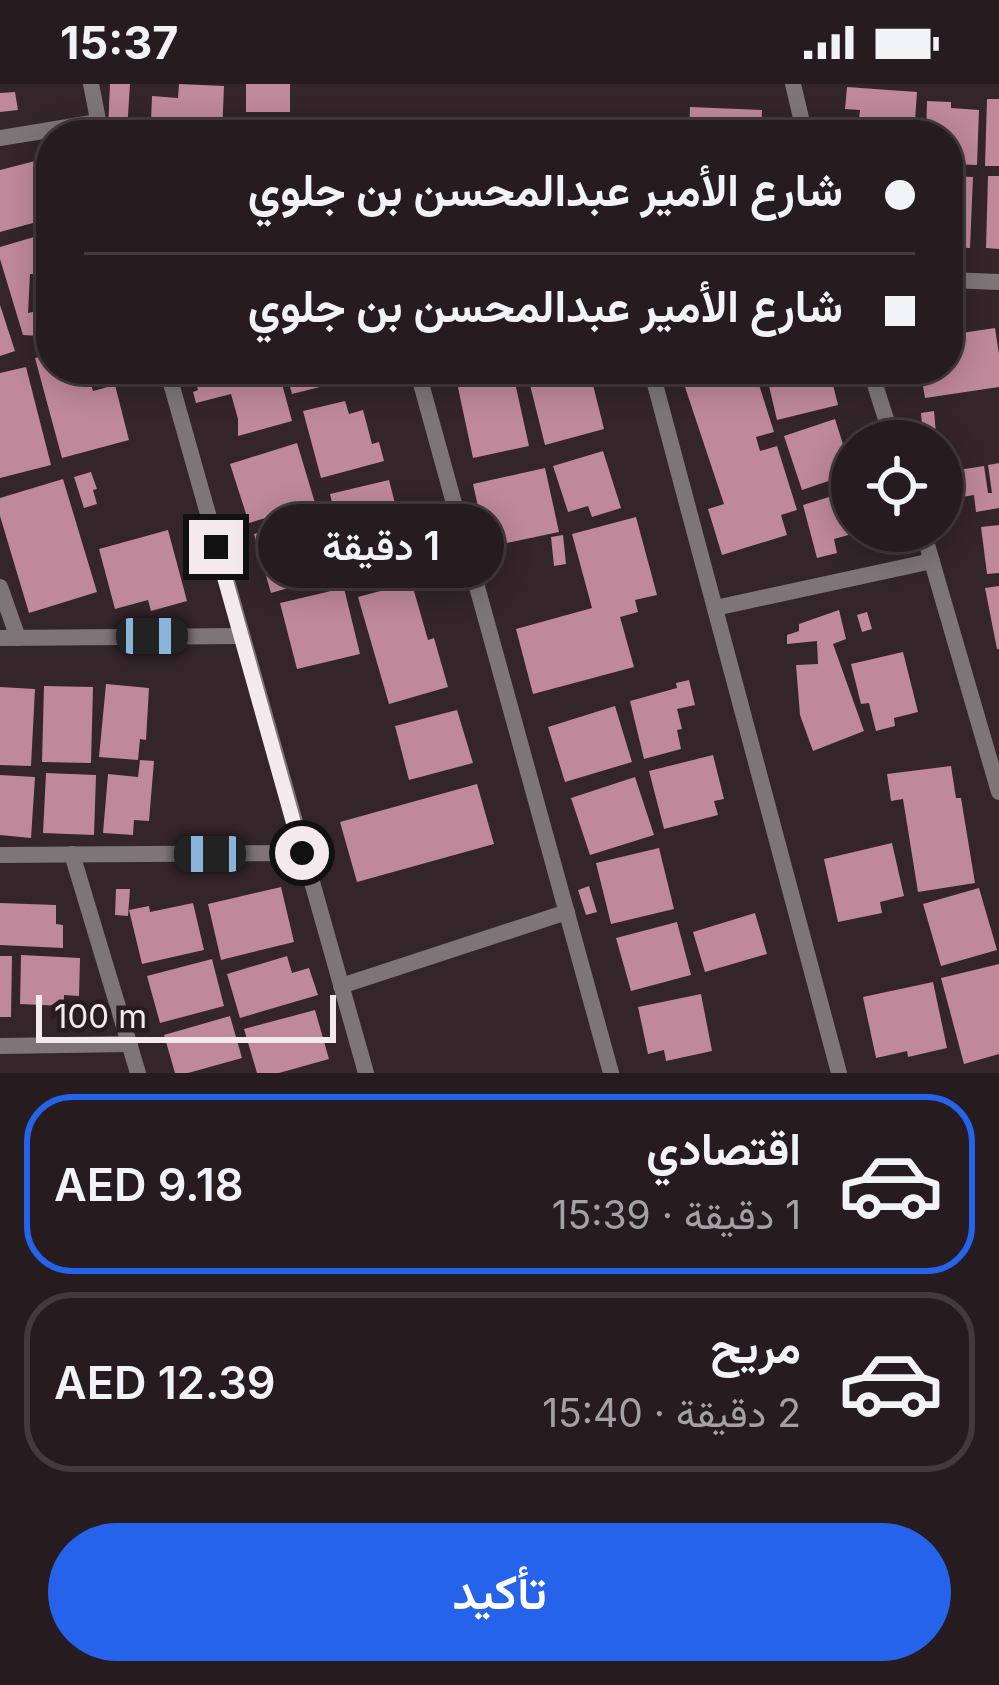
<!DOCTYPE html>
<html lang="ar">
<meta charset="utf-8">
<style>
:root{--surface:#261c20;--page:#2e2529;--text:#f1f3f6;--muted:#a4a1a5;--line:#423a3e;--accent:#2563eb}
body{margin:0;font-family:Inter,Vazirmatn,sans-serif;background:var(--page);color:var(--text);direction:rtl;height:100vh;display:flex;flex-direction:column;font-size:45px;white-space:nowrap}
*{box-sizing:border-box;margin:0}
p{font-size:39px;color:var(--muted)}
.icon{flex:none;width:66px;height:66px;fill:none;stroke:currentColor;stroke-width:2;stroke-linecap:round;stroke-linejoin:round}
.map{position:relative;height:989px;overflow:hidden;direction:ltr}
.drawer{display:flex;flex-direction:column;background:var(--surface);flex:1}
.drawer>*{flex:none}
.banner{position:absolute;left:36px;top:36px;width:927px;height:264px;border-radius:48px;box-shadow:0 6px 30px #0003,0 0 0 3px var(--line);direction:rtl;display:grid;align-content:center;height:264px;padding:0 48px;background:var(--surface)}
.fabs{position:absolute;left:831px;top:336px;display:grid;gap:24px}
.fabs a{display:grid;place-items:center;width:132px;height:132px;border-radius:50%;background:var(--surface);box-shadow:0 6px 30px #0003,0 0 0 3px var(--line);font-size:60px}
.scale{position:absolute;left:36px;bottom:30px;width:300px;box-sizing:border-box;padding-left:12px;border:6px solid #f4eaed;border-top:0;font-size:33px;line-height:42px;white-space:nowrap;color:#f4eaed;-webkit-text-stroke:9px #291c20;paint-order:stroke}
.end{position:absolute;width:54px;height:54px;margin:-27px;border:15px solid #f4eaed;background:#111;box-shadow:0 0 0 6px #111}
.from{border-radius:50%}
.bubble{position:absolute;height:84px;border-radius:42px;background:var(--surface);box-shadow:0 6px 30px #0003,0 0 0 3px var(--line);font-size:39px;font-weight:600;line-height:84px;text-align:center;direction:rtl}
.car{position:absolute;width:36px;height:72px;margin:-36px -18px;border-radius:15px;box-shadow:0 0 9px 3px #0007;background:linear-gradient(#222 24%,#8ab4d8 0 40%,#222 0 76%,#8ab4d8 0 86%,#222 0)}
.banner b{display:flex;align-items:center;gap:42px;height:114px;font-size:45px}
.banner b+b{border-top:3px solid var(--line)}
.banner i{width:30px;height:30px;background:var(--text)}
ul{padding:21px 0 0;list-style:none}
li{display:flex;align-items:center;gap:36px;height:180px;margin:0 24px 18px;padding:0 24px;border:6px solid var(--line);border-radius:48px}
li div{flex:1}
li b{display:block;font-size:45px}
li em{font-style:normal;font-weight:600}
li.selected{border-color:var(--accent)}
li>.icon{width:108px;height:108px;stroke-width:1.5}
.primary-button{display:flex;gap:24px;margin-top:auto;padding:24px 48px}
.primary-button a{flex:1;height:138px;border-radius:72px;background:var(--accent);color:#fff;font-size:48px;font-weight:600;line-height:138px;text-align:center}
.status{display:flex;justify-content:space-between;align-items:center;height:84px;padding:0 60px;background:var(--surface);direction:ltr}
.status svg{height:33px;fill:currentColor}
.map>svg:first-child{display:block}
.building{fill:#bf889b}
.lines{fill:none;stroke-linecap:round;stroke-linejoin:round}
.minor{stroke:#7d7578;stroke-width:16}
.route{stroke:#f4eaed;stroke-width:15}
</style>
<div class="status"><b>15:37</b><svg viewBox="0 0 49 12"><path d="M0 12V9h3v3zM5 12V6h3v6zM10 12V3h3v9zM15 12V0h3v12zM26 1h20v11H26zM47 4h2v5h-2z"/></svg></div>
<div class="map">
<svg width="999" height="989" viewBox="0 0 999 989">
<rect width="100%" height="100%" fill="#33252a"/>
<g class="building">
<polygon points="110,0 130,0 127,47 108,46"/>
<polygon points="179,0 224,2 222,51 142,51 143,37 151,37 152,12 178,14"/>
<rect x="246" y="0" width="44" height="28"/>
<polygon points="847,3 917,8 914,51 871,51 872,36 859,35 860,26 845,25"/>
<polygon points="15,8 18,26 0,28 0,9"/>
<polygon points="987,15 999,15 999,82 985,82"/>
<polygon points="927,17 951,18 951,24 979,26 977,81 948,80 948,51 926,51"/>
<polygon points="690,23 762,26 761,51 689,51"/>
<polygon points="43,75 51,103 51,134 0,148 0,86"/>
<polygon points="948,92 973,93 970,164 948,163"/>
<polygon points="988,92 999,92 999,165 986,164"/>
<polygon points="51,148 51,205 39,206 40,190 30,190 28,229 33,228 35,202 42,224 51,225 48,229 51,240 42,243 41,252 23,251 0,175 0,163"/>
<polygon points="0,221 15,267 0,272"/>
<polygon points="995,244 999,270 999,303 925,314 920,285 948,285 948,251"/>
<polygon points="51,270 51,285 105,285 108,296 91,300 93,307 115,301 129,356 62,374 35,274"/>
<polygon points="26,283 51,381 0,394 0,289"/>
<polygon points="192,285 281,285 281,296 292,337 238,352 238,335 231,310 196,319 193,308 198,306"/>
<polygon points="285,285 349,285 352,295 292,310"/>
<polygon points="498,285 512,285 529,362 473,374 456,294"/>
<polygon points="576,285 589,285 604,345 545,361 529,297"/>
<polygon points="696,285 754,285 774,348 756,353 760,367 777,362 797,426 781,431 787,451 722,471 708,425 724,420 683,297 698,293"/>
<polygon points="765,285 829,285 838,321 777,336"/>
<polygon points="345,317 349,330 363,326 372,360 379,358 384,377 321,394 303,327"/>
<polygon points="934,327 936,350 923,351 921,329"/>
<polygon points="835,335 852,389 802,406 784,352"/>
<polygon points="297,359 315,419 249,439 230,380"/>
<polygon points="603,367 621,424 592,433 588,422 568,428 553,382"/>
<polygon points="999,379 999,424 976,428 974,411 962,413 958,386 984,382 988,409 992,409 988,381"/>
<polygon points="545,384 559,448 487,463 473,400"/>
<polygon points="91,388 97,405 93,406 97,420 84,424 74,393"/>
<polygon points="942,392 954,392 953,409 942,409"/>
<polygon points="63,395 97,508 29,529 0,432 0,414"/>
<polygon points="389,396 407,467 347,482 330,410"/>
<polygon points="852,406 852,450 834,455 837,469 817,474 803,421"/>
<polygon points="320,431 337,490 271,509 254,450"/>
<polygon points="636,433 657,511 635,516 638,528 620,533 634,583 533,610 516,545 592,524 572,450"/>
<polygon points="999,441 999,489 987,490 981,443"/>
<polygon points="168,446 187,517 151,527 148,516 115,525 99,465"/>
<polygon points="563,451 566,480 554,482 551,453"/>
<polygon points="419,474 428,503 414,507 428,556 434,554 448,603 389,620 358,513 388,505 383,484"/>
<polygon points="999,502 999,565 997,565 985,504"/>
<polygon points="344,504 360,570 297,585 280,519"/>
<polygon points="839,526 846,555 833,560 864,647 813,667 800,631 796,581 818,580 817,557 787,560 787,551 799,547 799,540"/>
<polygon points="867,528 872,545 862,548 857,531"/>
<polygon points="903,568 918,628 894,634 895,642 876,647 869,619 861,620 851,580"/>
<polygon points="689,596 695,621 677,625 682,645 677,646 681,665 644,675 630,617 677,604 676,599"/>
<polygon points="106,600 149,604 146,656 140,655 138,676 99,673"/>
<polygon points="44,602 93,603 91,679 42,678"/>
<polygon points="0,603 35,605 31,682 0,681"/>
<polygon points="615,622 632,678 565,698 548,643"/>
<polygon points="457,626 473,679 409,696 395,642"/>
<polygon points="713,671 724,715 714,717 718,731 664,745 649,687"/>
<polygon points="140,676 154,677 149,737 134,736 133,751 103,749 108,690 138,693"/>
<polygon points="951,682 956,714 961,714 975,799 918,808 903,715 891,717 887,690"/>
<polygon points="46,689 96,691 94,751 43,749"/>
<polygon points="0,691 35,693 31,754 0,751"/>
<polygon points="635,693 654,751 590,771 571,714"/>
<polygon points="477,700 494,760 357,798 340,738"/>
<polygon points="892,759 904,812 880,818 882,829 838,838 824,775"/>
<polygon points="659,764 674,825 611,840 596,779"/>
<polygon points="589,802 597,828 586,831 578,806"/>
<polygon points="281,803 294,858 221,876 208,820"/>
<polygon points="979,804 997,866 941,882 923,820"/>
<polygon points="116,805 130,805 128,832 115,831"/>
<polygon points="0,819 56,821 56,840 63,841 63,864 0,861"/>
<polygon points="193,819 204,866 142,880 129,826 149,822 150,828"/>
<polygon points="755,829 767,870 705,888 693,848"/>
<polygon points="677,838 691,891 631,907 616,854"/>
<polygon points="21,871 80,874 79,912 64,911 64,922 20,920"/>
<polygon points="0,872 12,872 11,933 0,933"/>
<polygon points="287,872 292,889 309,884 318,911 240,934 227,890"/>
<polygon points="212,875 224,922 160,939 147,892"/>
<polygon points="999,880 999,970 964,980 941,894"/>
<polygon points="933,898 947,964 908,973 907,967 876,974 863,913"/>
<polygon points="701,910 712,967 666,977 664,966 648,970 638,923"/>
<polygon points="315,926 329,975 279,989 257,989 244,945"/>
<polygon points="230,932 242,974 188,989 175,989 164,951"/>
</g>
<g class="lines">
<g class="minor">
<polyline points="91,0 101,51"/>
<polyline points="793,0 805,51"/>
<polyline points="0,54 98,38"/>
<polyline points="948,196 999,198"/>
<polyline points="167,285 366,989"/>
<polyline points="417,285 611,989"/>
<polyline points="651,285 839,989"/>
<polyline points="870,285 893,357"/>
<polyline points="923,447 999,708"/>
<polyline points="0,503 18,554"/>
<polyline points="715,524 932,477"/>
<polyline points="0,554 241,552"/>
<polyline points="72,770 138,989"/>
<polyline points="0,771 302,769"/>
<polyline points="341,902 567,828"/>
<polyline points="0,962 130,960"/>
</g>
</g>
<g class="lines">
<polyline class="route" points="216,463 302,769"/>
</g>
</svg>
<div class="fabs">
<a><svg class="icon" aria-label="locate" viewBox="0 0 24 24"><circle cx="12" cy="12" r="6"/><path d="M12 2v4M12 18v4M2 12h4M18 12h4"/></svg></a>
</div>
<div class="scale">100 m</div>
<i class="end from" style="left:302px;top:769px"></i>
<i class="end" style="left:216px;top:463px"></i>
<div class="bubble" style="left:258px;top:420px;width:246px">1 دقيقة</div>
<i class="car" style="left:152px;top:552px;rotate:90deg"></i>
<i class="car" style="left:210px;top:770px;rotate:270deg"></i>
<div class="banner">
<b><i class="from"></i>شارع الأمير عبدالمحسن بن جلوي</b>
<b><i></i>شارع الأمير عبدالمحسن بن جلوي</b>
</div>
</div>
<section class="drawer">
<ul>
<li class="selected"><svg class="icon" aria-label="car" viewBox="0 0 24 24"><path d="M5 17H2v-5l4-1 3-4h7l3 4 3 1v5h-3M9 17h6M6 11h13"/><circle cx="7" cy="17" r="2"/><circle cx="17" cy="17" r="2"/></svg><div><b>اقتصادي</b><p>1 دقيقة · 15:39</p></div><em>AED 9.18</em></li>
<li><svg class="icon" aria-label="car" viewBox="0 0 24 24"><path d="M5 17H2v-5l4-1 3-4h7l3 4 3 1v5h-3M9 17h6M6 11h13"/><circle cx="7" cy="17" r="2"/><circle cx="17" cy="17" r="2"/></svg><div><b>مريح</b><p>2 دقيقة · 15:40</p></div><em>AED 12.39</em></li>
</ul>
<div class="primary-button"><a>تأكيد</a></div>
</section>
